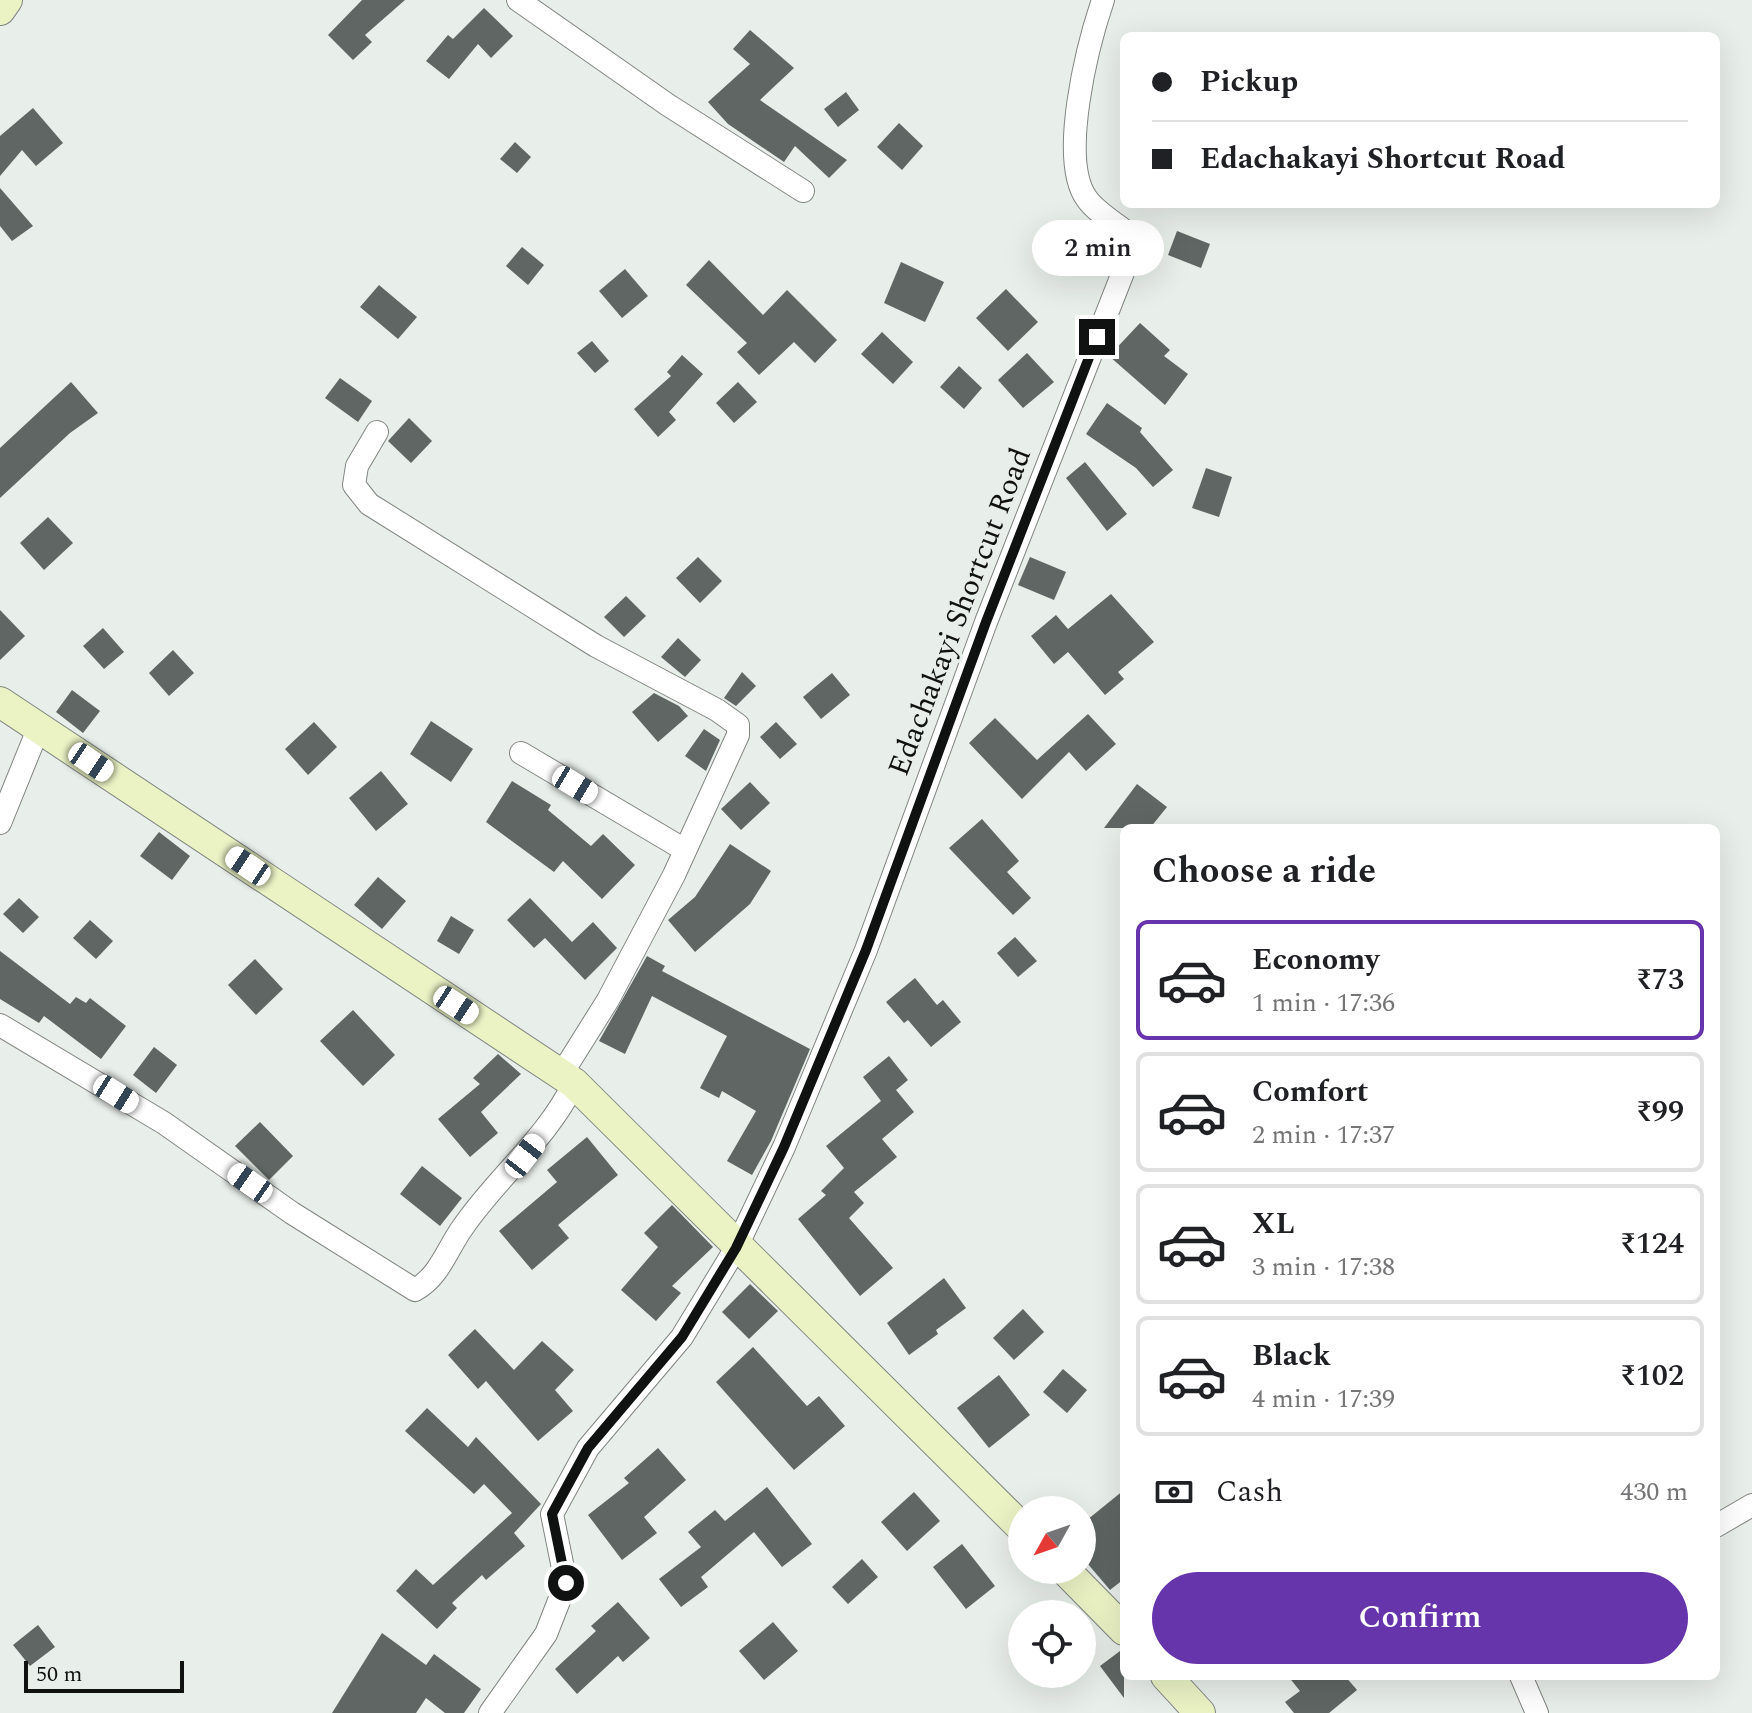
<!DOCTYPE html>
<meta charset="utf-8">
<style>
:root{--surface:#fff;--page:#f2f2f2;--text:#202124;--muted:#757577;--line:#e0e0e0;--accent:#6634ab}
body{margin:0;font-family:Spectral,serif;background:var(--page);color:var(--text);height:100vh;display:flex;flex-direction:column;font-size:30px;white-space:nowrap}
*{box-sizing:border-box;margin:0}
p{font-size:26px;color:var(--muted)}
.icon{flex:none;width:44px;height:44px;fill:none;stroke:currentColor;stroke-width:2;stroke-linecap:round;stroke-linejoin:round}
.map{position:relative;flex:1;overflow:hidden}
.side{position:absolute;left:1120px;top:824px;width:600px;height:856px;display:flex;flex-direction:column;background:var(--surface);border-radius:12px;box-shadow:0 8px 32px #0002}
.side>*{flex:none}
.banner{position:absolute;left:1120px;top:32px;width:600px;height:176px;border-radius:12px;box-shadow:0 8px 32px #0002;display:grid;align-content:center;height:176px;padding:0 32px;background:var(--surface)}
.needle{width:52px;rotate:230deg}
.fabs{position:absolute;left:1008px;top:1496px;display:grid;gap:16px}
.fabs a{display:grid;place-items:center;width:88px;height:88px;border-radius:50%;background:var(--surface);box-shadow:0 8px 32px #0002;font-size:40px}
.scale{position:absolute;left:24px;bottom:20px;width:160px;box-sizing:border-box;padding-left:8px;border:4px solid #101211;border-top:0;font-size:22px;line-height:28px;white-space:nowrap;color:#101211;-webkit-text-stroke:6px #e8eee9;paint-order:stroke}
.end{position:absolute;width:36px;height:36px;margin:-18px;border:10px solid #101211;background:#fff;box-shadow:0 0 0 4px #fff}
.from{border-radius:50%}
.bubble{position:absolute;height:56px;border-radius:28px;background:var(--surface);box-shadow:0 8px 32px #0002;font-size:26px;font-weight:600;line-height:56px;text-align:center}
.car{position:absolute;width:24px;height:48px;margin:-24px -12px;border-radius:10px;box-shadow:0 0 6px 2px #0007;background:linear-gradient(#fff 24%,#345 0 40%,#fff 0 76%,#345 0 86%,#fff 0)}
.banner b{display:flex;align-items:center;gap:28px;height:76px;font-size:30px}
.banner b+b{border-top:2px solid var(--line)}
.banner i{width:20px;height:20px;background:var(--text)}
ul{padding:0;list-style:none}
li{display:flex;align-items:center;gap:24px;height:120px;margin:0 16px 12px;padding:0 16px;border:4px solid var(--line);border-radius:12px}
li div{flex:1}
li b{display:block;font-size:30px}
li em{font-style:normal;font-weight:600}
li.active{border-color:var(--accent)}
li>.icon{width:72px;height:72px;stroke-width:1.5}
h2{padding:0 32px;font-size:36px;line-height:96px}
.pay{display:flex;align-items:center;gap:20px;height:88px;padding:0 32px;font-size:30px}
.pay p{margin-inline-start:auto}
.cta{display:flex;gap:16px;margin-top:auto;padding:16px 32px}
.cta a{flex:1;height:92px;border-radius:48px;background:var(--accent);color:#fff;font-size:32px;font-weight:600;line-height:92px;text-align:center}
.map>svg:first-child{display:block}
.building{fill:#5f6664}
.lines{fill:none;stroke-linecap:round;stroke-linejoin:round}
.minor-casing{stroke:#808581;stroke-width:24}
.secondary-casing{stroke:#808581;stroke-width:32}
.minor{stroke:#fff;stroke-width:22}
.secondary{stroke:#ebf3c5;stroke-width:30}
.route{stroke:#101211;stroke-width:10}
.labels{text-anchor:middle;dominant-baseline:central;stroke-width:7;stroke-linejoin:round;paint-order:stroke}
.street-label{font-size:30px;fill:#101211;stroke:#e8eee9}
</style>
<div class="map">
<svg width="1752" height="1713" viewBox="0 0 1752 1713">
<rect width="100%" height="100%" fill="#e8eee9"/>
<g class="building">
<polygon points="362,0 405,0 365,35 372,42 353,60 328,35"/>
<polygon points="484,8 513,36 491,58 478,44 449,79 426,61 448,35 453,39"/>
<polygon points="750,30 794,68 760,100 847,160 829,178 795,146 784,162 728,124 708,102 750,64 733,49"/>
<polygon points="846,92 859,110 838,127 824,109"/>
<polygon points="33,108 63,143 36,166 22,150 0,176 0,136"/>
<polygon points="899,123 923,146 902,170 877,147"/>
<polygon points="515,142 531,157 517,173 500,159"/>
<polygon points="0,188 33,226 12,241 0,226"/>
<polygon points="1177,231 1210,244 1201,268 1168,255"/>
<polygon points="522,247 544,265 528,285 506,266"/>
<polygon points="709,260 763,315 787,290 837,340 815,363 794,342 759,375 737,352 747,343 686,285"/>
<polygon points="901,262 944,282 925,322 884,303"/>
<polygon points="625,269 648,296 622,318 599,291"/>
<polygon points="379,285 417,317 398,339 360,307"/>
<polygon points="1006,289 1038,322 1008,351 976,318"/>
<polygon points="1140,323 1170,350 1164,356 1188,374 1165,405 1109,356"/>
<polygon points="882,332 913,362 893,384 861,354"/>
<polygon points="592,341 609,361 595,373 577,353"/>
<polygon points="1027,353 1054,382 1023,408 998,380"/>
<polygon points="682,355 703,374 669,412 676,420 658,437 634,409 671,376 667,372"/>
<polygon points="959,366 982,388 964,409 940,387"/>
<polygon points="340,378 372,401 358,422 325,398"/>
<polygon points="71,382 98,413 70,433 0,498 0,448"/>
<polygon points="738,382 757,402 734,423 716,403"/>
<polygon points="1107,403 1142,428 1140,432 1173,470 1153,487 1136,468 1086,434"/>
<polygon points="409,418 432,441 411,463 388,441"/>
<polygon points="1085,462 1127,514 1107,531 1066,478"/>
<polygon points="1206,468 1232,477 1219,517 1192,508"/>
<polygon points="48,517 73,543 44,570 20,543"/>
<polygon points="698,557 722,581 700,603 676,578"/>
<polygon points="1030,557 1066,572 1054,600 1018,585"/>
<polygon points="1111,594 1154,642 1118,672 1124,679 1105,695 1068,652 1054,664 1031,636 1056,615 1068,629"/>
<polygon points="626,596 646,616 624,637 604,617"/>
<polygon points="0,610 25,636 0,660"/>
<polygon points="103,628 124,652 104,669 83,646"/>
<polygon points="678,638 701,660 685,677 661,657"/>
<polygon points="173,650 194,673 169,696 149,673"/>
<polygon points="742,672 756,686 736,706 724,698"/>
<polygon points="832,673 850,695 821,719 803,697"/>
<polygon points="72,690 100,711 83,733 56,712"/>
<polygon points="654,693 679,706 688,716 658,742 632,712"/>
<polygon points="1088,714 1116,744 1086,771 1069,752 1022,799 969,743 995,718 1037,760"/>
<polygon points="431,721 473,749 451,782 410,754"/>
<polygon points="314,722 337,747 308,775 285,749"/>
<polygon points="776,722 797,744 780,759 760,737"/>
<polygon points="704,729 720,740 706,771 685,756"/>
<polygon points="381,771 408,804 376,831 349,798"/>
<polygon points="512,781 551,805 548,810 591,846 603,834 635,865 602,899 563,861 554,872 486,822"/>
<polygon points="750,782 770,803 741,830 721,809"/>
<polygon points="1137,784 1167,807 1150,828 1104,828"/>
<polygon points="982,819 1019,861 1007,872 1031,898 1013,915 949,848"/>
<polygon points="159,832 190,856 172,880 140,856"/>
<polygon points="730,844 771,871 750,904 695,952 668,920 695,897"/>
<polygon points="378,877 406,901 382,929 354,905"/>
<polygon points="19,898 39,917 23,933 3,914"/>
<polygon points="530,898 572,942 593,922 617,948 585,980 545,938 534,948 507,920"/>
<polygon points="451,916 474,930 459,954 437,941"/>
<polygon points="90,920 113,941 96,959 73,938"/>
<polygon points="1015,937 1037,961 1018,977 997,953"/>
<polygon points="0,951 70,1004 76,997 86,1003 90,998 126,1026 101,1059 44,1016 39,1023 0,999"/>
<polygon points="647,956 665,966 662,971 810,1049 771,1141 752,1175 727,1161 756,1111 722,1091 719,1098 700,1088 727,1036 652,996 625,1054 599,1041"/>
<polygon points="255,959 283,989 256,1015 228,985"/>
<polygon points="915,978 937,1005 943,1000 961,1022 931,1047 908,1020 904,1023 886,1002"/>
<polygon points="353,1010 395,1055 363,1086 320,1041"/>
<polygon points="154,1047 177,1065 156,1093 133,1075"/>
<polygon points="498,1054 521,1074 481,1112 498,1133 470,1157 438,1119 480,1084 473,1078"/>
<polygon points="889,1056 908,1080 896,1090 914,1112 882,1139 897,1157 854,1192 864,1203 849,1218 893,1268 860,1296 798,1219 826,1195 821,1191 844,1168 826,1146 881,1101 863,1077"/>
<polygon points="260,1122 293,1156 269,1180 235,1146"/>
<polygon points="587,1137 618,1175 558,1225 569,1238 532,1270 499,1231 557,1182 547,1170"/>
<polygon points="422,1166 462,1198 440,1226 400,1194"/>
<polygon points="672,1205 713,1247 672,1286 681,1293 656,1321 621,1290 658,1247 644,1233"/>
<polygon points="944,1278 966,1308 936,1330 938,1334 909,1355 887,1323"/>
<polygon points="750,1284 778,1311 749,1339 722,1312"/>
<polygon points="1023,1309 1044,1332 1014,1360 993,1338"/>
<polygon points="475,1329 514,1370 542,1341 574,1370 555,1390 573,1411 538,1441 486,1381 478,1389 448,1355"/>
<polygon points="753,1347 807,1406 819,1396 845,1426 794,1470 716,1382"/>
<polygon points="1063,1369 1087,1390 1067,1413 1043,1392"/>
<polygon points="999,1375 1030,1415 989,1448 957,1408"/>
<polygon points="427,1408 468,1447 476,1437 541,1504 514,1533 525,1546 486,1580 482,1575 452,1603 457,1608 437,1629 396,1591 416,1569 433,1585 512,1513 484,1484 474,1494 405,1431"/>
<polygon points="658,1448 686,1480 644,1517 657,1533 622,1560 588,1515 629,1483 624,1478"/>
<polygon points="767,1487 812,1544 782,1567 754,1532 701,1577 708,1587 681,1607 659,1579 701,1547 688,1532 715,1510 725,1521"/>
<polygon points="1124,1490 1124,1579 1110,1590 1082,1557 1082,1524"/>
<polygon points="914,1492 940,1521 907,1551 881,1522"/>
<polygon points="962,1544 995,1586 966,1609 933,1567"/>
<polygon points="862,1559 878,1577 848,1604 832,1587"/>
<polygon points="618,1602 650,1638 623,1662 618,1656 577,1694 555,1669 596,1631 591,1626"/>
<polygon points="773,1622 798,1651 764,1680 739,1651"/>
<polygon points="38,1625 55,1647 30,1666 13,1645"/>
<polygon points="382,1633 426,1665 434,1654 481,1689 464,1713 445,1713 426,1698 416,1713 332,1713"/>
<polygon points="1124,1648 1124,1698 1100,1666"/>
<polygon points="1288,1676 1345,1676 1357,1690 1329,1713 1294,1713 1285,1702 1300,1691"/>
</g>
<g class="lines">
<defs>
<g id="minor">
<polyline points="518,0 668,105 803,191"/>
<polyline points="377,432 357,466 354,485 369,504 596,646 717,710 738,725 738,735 674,875 608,1000 561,1075"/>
<polyline points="521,753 685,850"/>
<polyline points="0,823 39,727"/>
<path d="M0 1025 164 1123 292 1213 415 1290C440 1276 447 1249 463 1227 498 1176 547 1139 574 1083"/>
<polyline points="1716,1526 1752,1505"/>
<polyline points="1521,1676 1537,1713"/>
<path d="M490 1713 546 1634 566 1583 552 1514 588 1448 682 1337 736 1248 784 1147 866 950 986 622 1131 252 1130 235C1117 224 1097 213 1087 199 1058 160 1088 44 1103 0"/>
</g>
<g id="secondary">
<polyline points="0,10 7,0"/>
<polyline points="0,702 574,1083 1022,1528"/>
<polyline points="1065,1570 1124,1630"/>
<polyline points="1166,1676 1200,1713"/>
</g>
</defs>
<use href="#minor" class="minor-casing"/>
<use href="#secondary" class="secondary-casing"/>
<use href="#minor" class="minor"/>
<use href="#secondary" class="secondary"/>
</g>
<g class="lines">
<polyline class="route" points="566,1583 552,1514 588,1448 682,1337 736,1248 784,1147 866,950 986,622 1097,337"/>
</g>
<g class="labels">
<g class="street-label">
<text transform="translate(960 612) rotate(-69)">Edachakayi Shortcut Road</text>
</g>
</g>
</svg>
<div class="fabs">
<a><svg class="needle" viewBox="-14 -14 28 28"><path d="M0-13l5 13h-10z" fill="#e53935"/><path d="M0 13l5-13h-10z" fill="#757577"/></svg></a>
<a><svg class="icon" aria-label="locate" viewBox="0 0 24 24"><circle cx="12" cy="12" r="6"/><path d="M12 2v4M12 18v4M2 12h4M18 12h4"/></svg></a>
</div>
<div class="scale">50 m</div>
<i class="end from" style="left:566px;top:1583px"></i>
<i class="end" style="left:1097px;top:337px"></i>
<div class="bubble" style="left:1032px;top:220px;width:132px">2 min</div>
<i class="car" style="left:91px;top:762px;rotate:124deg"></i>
<i class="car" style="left:575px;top:785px;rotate:121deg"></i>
<i class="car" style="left:248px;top:866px;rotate:304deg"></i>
<i class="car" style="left:456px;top:1005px;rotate:123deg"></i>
<i class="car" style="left:116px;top:1094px;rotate:122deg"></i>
<i class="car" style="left:525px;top:1156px;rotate:38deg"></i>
<i class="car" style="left:250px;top:1183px;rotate:305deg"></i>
<div class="banner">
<b><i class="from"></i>Pickup</b>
<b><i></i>Edachakayi Shortcut Road</b>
</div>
<section class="side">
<h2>Choose a ride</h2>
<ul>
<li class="active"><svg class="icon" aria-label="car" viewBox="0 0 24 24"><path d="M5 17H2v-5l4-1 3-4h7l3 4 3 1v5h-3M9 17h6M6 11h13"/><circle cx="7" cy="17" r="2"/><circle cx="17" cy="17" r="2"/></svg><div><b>Economy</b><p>1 min · 17:36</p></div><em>₹73</em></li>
<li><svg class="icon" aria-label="car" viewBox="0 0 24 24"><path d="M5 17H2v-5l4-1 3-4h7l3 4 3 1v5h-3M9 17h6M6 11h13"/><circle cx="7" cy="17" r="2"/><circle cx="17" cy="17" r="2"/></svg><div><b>Comfort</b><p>2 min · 17:37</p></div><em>₹99</em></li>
<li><svg class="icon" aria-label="car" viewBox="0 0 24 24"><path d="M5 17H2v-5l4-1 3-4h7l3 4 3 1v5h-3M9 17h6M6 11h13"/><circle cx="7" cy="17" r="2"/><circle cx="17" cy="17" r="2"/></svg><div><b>XL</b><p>3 min · 17:38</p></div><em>₹124</em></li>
<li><svg class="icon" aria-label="car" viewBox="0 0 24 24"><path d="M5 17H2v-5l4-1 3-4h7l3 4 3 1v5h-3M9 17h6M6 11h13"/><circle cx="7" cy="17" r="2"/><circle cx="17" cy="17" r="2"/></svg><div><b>Black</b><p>4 min · 17:39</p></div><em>₹102</em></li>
</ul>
<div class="pay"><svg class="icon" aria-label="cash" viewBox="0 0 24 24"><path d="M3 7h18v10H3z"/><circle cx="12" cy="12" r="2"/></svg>Cash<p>430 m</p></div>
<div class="cta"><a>Confirm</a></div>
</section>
</div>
